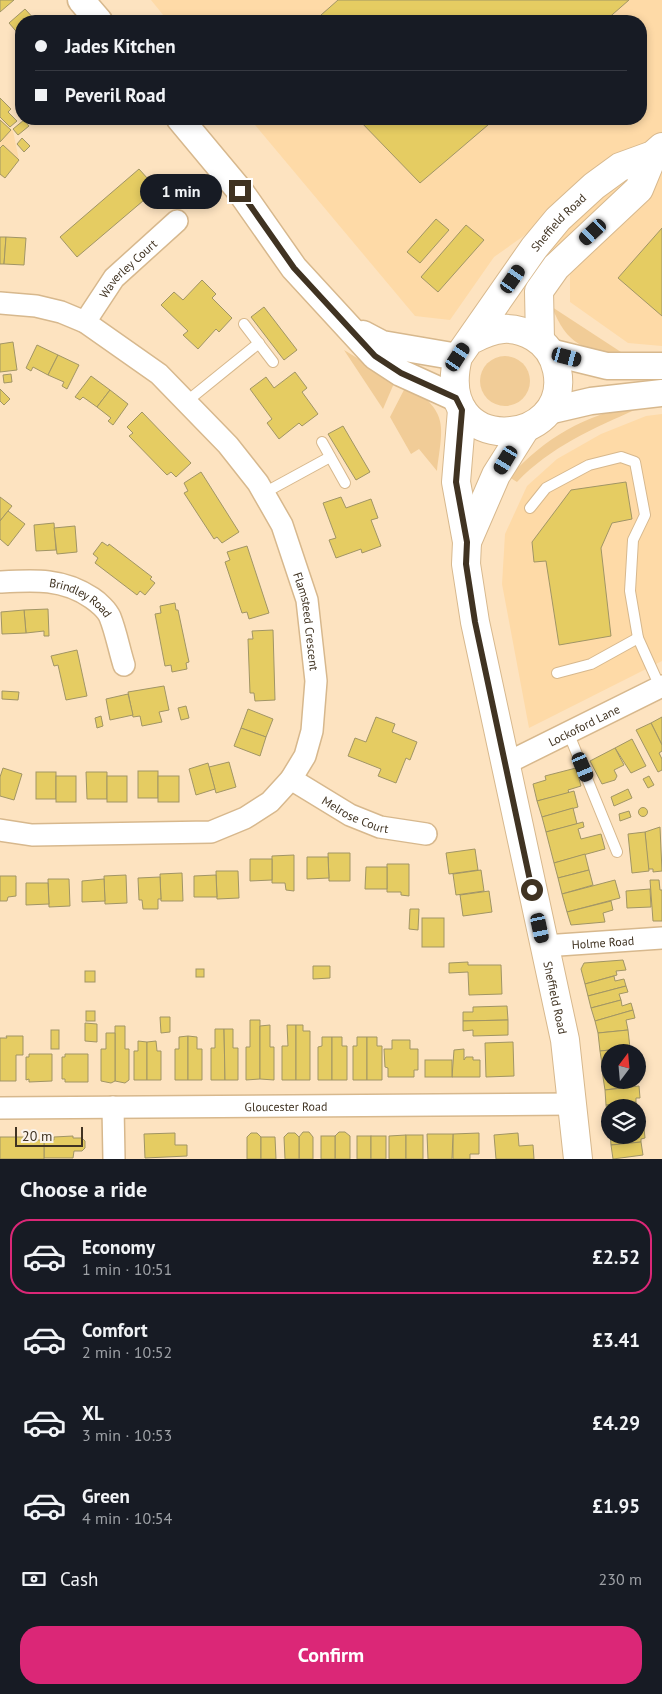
<!DOCTYPE html>
<meta charset="utf-8">
<style>
:root{--surface:#171b24;--page:#242831;--text:#f1f3f6;--muted:#9ea1a6;--line:#363941;--accent:#db2777}
body{margin:0;font-family:"PT Sans",sans-serif;background:var(--page);color:var(--text);height:100vh;display:flex;flex-direction:column;font-size:19px;white-space:nowrap}
*{box-sizing:border-box;margin:0}
p{font-size:16px;color:var(--muted)}
.icon{flex:none;width:28px;height:28px;fill:none;stroke:currentColor;stroke-width:2;stroke-linecap:round;stroke-linejoin:round}
.map{position:relative;height:1159px;overflow:hidden}
.details{display:flex;flex-direction:column;background:var(--surface);flex:1}
.details>*{flex:none}
.banner{position:absolute;left:15px;top:15px;width:632px;height:110px;border-radius:20px;box-shadow:0 2px 8px #0003;display:grid;align-content:center;height:110px;padding:0 20px;background:var(--surface)}
.needle{width:32px;rotate:16deg}
.tools{position:absolute;left:601px;top:1044px;display:grid;gap:10px}
.tools a{display:grid;place-items:center;width:45px;height:45px;border-radius:50%;background:var(--surface);box-shadow:0 2px 8px #0003;font-size:25px}
.scale{position:absolute;left:15px;bottom:12px;width:68px;box-sizing:border-box;padding-left:5px;border:2px solid #403322;border-top:0;font-size:14px;line-height:18px;white-space:nowrap;color:#403322;-webkit-text-stroke:4px #faf3eb;paint-order:stroke}
.end{position:absolute;width:22px;height:22px;margin:-11px;border:6px solid #403322;background:#fff;box-shadow:0 0 0 2px #fff}
.from{border-radius:50%}
.bubble{position:absolute;height:35px;border-radius:18px;background:var(--surface);box-shadow:0 2px 8px #0003;font-size:16px;font-weight:800;line-height:35px;text-align:center}
.car{position:absolute;width:15px;height:30px;margin:-15px -8px;border-radius:6px;box-shadow:0 0 4px 1px #0007;background:linear-gradient(#222 24%,#8ab4d8 0 40%,#222 0 76%,#8ab4d8 0 86%,#222 0)}
.banner b{display:flex;align-items:center;gap:18px;height:48px;font-size:19px}
.banner b+b{border-top:1px solid var(--line)}
.banner i{width:12px;height:12px;background:var(--text)}
ul{padding:0;list-style:none}
li{display:flex;align-items:center;gap:15px;height:75px;margin:0 10px 8px;padding:0 10px;border:2px solid transparent;border-radius:20px}
li div{flex:1}
li b{display:block;font-size:19px}
li em{font-style:normal;font-weight:800}
li.on{border-color:var(--accent)}
li>.icon{width:45px;height:45px;stroke-width:1.5}
h2{padding:0 20px;font-size:22px;line-height:60px}
.pay{display:flex;align-items:center;gap:12px;height:55px;padding:0 20px;font-size:19px}
.pay p{margin-inline-start:auto}
.primary-button{display:flex;gap:10px;margin-top:auto;padding:10px 20px}
.primary-button a{flex:1;height:58px;border-radius:20px;background:var(--accent);color:#fff;font-size:20px;font-weight:800;line-height:58px;text-align:center}
.map>svg:first-child{display:block}
.built{fill:#fedaa7}
.green{fill:#f1cc97}
.building{fill:#e5cc62;stroke:#a19565}
.lines{fill:none;stroke-linecap:round;stroke-linejoin:round}
.service-casing{stroke:#d7b88d;stroke-width:12}
.minor-casing{stroke:#d7b88d;stroke-width:24}
.tertiary-casing{stroke:#d7b88d;stroke-width:29}
.secondary-casing{stroke:#d7b88d;stroke-width:30}
.service{stroke:#fff;stroke-width:10}
.minor{stroke:#fff;stroke-width:21}
.tertiary{stroke:#fff;stroke-width:26}
.secondary{stroke:#fff;stroke-width:28}
.route{stroke:#403322;stroke-width:6}
.labels{text-anchor:middle;dominant-baseline:central;stroke-width:4;stroke-linejoin:round;paint-order:stroke}
.street-label{font-size:12px;fill:#403322;stroke:#faf3eb}
</style>
<div class="map">
<svg width="662" height="1159" viewBox="0 0 662 1159">
<rect width="100%" height="100%" fill="#fde3c0"/>
<g class="built">
<polygon points="151,0 662,0 662,346 628,343 570,302 570,271 528,233 494,257 450,320 415,316 250,119 641,119 641,21 168,21"/>
<polygon points="0,119 13,131 19,160 5,178 0,176"/>
<polygon points="662,414 662,661 529,728 502,584 505,534 527,486 557,459 601,434 646,416"/>
</g>
<g class="green">
<path d="M552 307 624 354C584 351 567 345 552 307Z"/>
<polygon points="344,350 395,381 383,409"/>
<circle cx="505" cy="381" r="25"/>
<path d="M407 384C449 413 443 424 437 471L419 449 411 454 390 417Z"/>
<path d="M636 404 637 409C594 428 550 447 517 482L509 477C547 436 583 417 636 404Z"/>
</g>
<g class="building">
<polygon points="0,0 14,0 0,12"/>
<polygon points="338,0 629,0 605,21 326,21 321,15"/>
<polygon points="25,9 36,21 21,21 21,37 9,23"/>
<polygon points="0,98 11,109 8,112 17,121 10,127 0,117"/>
<polygon points="358,119 495,119 420,183"/>
<polygon points="0,120 11,130 0,142"/>
<polygon points="24,120 29,126 18,135 13,129"/>
<polygon points="22,138 30,146 24,152 17,144"/>
<polygon points="3,145 19,160 5,178 0,174 0,148"/>
<polygon points="139,169 157,189 77,257 60,237"/>
<polygon points="436,219 449,230 420,263 407,252"/>
<polygon points="466,225 484,240 438,292 421,277"/>
<polygon points="662,228 662,316 618,278"/>
<polygon points="0,237 6,237 4,264 0,264"/>
<polygon points="6,237 26,238 24,265 4,264"/>
<polygon points="202,280 216,294 212,298 232,318 219,332 216,329 198,349 183,335 188,331 161,305 174,292 183,300"/>
<polygon points="264,307 297,350 284,360 251,317"/>
<polygon points="13,342 17,370 0,372 0,344"/>
<polygon points="37,345 58,355 48,375 33,367 31,371 26,368"/>
<polygon points="58,355 79,365 67,389 62,386 64,382 48,375"/>
<polygon points="295,372 307,388 302,392 318,414 302,426 299,423 279,439 267,423 272,419 250,389 266,377 274,388"/>
<polygon points="11,374 12,382 4,383 3,375"/>
<polygon points="91,376 110,390 97,407 83,397 80,400 75,397"/>
<polygon points="0,389 10,399 4,405 0,401"/>
<polygon points="110,390 128,404 113,425 108,421 111,418 97,407"/>
<polygon points="142,412 191,463 176,477 171,472 167,475 129,436 133,433 127,427"/>
<polygon points="343,426 370,472 356,480 328,434"/>
<polygon points="201,472 239,532 222,543 217,537 214,539 184,493 188,491 184,483"/>
<polygon points="626,482 632,519 612,523 601,548 611,636 559,645 546,561 534,562 532,542 571,490"/>
<polygon points="0,497 12,506 0,521"/>
<polygon points="341,497 346,508 371,499 378,518 371,520 381,546 362,553 361,549 336,558 329,540 336,538 323,503"/>
<polygon points="8,511 25,524 8,546 0,539 0,521"/>
<polygon points="54,523 56,550 36,551 34,525"/>
<polygon points="75,526 77,552 57,554 54,528"/>
<polygon points="102,542 108,546 109,544 152,577 150,579 155,583 145,595 140,591 137,595 95,563 98,558 93,554"/>
<polygon points="247,546 269,613 249,619 247,612 242,613 225,562 230,560 227,552"/>
<polygon points="175,603 176,610 178,610 189,662 186,663 187,669 172,672 171,665 165,666 155,614 161,613 160,606"/>
<polygon points="48,609 49,636 44,636 44,631 26,633 24,610"/>
<polygon points="24,610 26,633 2,634 1,612"/>
<polygon points="273,630 275,700 255,701 254,693 250,693 248,639 253,639 252,631"/>
<polygon points="77,650 87,696 66,700 58,665 54,666 51,656"/>
<polygon points="164,686 169,710 159,712 162,722 142,726 140,716 133,717 128,692"/>
<polygon points="2,691 19,692 18,700 2,699"/>
<polygon points="128,694 133,715 110,720 106,699"/>
<polygon points="186,706 189,718 181,720 178,708"/>
<polygon points="248,709 273,719 266,737 241,728"/>
<polygon points="101,716 103,726 97,728 95,718"/>
<polygon points="376,717 395,724 392,732 417,742 410,760 406,758 396,783 378,776 381,769 348,756 355,738 366,742"/>
<polygon points="662,717 662,745 651,723"/>
<polygon points="651,723 662,745 662,751 659,753 662,759 662,770 658,772 636,730"/>
<polygon points="241,728 266,737 260,756 234,746"/>
<polygon points="632,739 646,766 631,773 615,748"/>
<polygon points="615,748 624,765 614,770 617,776 615,780 602,784 590,761"/>
<polygon points="229,762 236,787 216,793 209,767"/>
<polygon points="208,763 215,789 196,795 189,769"/>
<polygon points="3,768 22,774 14,800 0,796 0,777"/>
<polygon points="576,768 581,786 568,790 569,793 537,801 533,784 546,780 545,776"/>
<rect x="138" y="771" width="20" height="27"/>
<rect x="36" y="772" width="20" height="27"/>
<polygon points="86,772 107,772 107,799 87,799"/>
<rect x="56" y="776" width="20" height="26"/>
<rect x="107" y="776" width="20" height="26"/>
<rect x="158" y="776" width="21" height="26"/>
<polygon points="649,776 654,785 648,788 643,779"/>
<polygon points="628,789 632,798 614,806 611,797"/>
<polygon points="574,791 578,807 542,817 537,801"/>
<circle cx="643" cy="812" r="4.5"/>
<polygon points="573,808 577,824 546,832 542,817"/>
<polygon points="629,811 631,817 620,821 619,814"/>
<polygon points="583,822 584,827 578,829 581,839 601,834 605,849 554,863 546,832"/>
<polygon points="660,827 662,871 653,872 653,869 648,869 645,832"/>
<polygon points="645,832 649,871 632,873 628,834"/>
<polygon points="475,849 478,870 449,874 446,853"/>
<polygon points="328,853 350,853 350,881 329,881"/>
<polygon points="585,854 589,870 558,878 554,863"/>
<polygon points="294,855 294,891 286,890 285,883 272,883 272,856"/>
<polygon points="307,857 328,857 329,878 307,879"/>
<polygon points="250,859 272,859 272,880 250,881"/>
<polygon points="387,864 409,864 409,896 401,895 401,892 387,892"/>
<polygon points="366,867 387,867 387,889 365,889"/>
<polygon points="481,870 484,891 456,895 453,874"/>
<polygon points="589,870 593,885 562,894 558,878"/>
<polygon points="216,871 238,871 239,898 217,899"/>
<polygon points="182,873 183,901 161,901 160,874"/>
<polygon points="126,875 127,903 105,904 104,876"/>
<polygon points="216,875 217,897 194,897 194,876"/>
<polygon points="0,876 16,876 16,896 8,897 7,901 0,901"/>
<polygon points="160,877 161,899 158,899 158,909 143,909 142,900 139,900 138,878"/>
<polygon points="48,879 69,879 70,906 49,907"/>
<polygon points="104,879 105,901 82,902 82,881"/>
<polygon points="615,880 620,898 567,912 562,894"/>
<polygon points="650,880 659,880 660,890 662,890 662,921 653,921"/>
<polygon points="26,883 48,883 49,904 26,905"/>
<polygon points="650,889 651,907 627,908 626,891"/>
<polygon points="489,891 492,912 463,916 460,895"/>
<polygon points="611,901 613,910 603,913 605,922 571,925 567,912"/>
<polygon points="410,909 419,909 418,930 409,929"/>
<rect x="422" y="918" width="22" height="29"/>
<polygon points="623,960 626,970 616,971 617,975 585,984 581,969 584,963"/>
<polygon points="468,962 468,965 501,965 502,994 469,995 468,972 449,973 449,963"/>
<polygon points="313,966 330,966 330,978 313,979"/>
<rect x="196" y="969" width="8" height="8"/>
<rect x="85" y="971" width="10" height="11"/>
<polygon points="614,976 615,981 624,979 626,986 588,996 585,984"/>
<polygon points="626,986 628,992 619,994 621,1000 591,1008 588,996"/>
<polygon points="621,1000 622,1006 631,1003 633,1010 595,1021 591,1008"/>
<polygon points="507,1006 508,1020 463,1021 463,1012 473,1012 473,1007"/>
<polygon points="633,1010 635,1018 626,1020 628,1030 598,1033 595,1021"/>
<rect x="86" y="1011" width="9" height="10"/>
<polygon points="160,1017 170,1017 170,1032 161,1033"/>
<polygon points="250,1020 260,1020 260,1079 246,1080 246,1047 250,1047"/>
<polygon points="508,1020 508,1035 473,1036 473,1030 463,1031 463,1021"/>
<polygon points="85,1023 97,1024 97,1042 85,1041"/>
<polygon points="270,1025 270,1047 274,1047 274,1080 260,1079 260,1026"/>
<polygon points="287,1025 296,1025 296,1080 282,1080 282,1046 288,1046"/>
<polygon points="296,1025 303,1025 303,1031 310,1031 310,1080 296,1080"/>
<polygon points="115,1026 125,1026 125,1049 129,1049 129,1080 125,1083 115,1081"/>
<polygon points="215,1029 224,1029 225,1080 211,1080 211,1048 215,1048"/>
<polygon points="224,1029 233,1029 233,1048 238,1048 238,1080 225,1080"/>
<rect x="51" y="1030" width="8" height="19"/>
<polygon points="628,1030 630,1048 600,1051 598,1033"/>
<polygon points="106,1033 115,1033 115,1081 111,1083 101,1081 101,1049 106,1049"/>
<polygon points="6,1036 23,1036 23,1055 16,1055 16,1081 0,1081 0,1038 7,1038"/>
<polygon points="188,1036 188,1080 175,1080 175,1049 179,1049 179,1037"/>
<polygon points="188,1036 197,1037 197,1049 202,1049 202,1080 188,1080"/>
<polygon points="322,1037 332,1037 332,1080 318,1080 318,1047 322,1046"/>
<polygon points="332,1037 342,1037 342,1046 347,1046 347,1080 332,1080"/>
<polygon points="357,1037 367,1037 367,1080 353,1080 353,1046 357,1046"/>
<polygon points="367,1037 377,1037 377,1046 382,1046 382,1080 367,1080"/>
<polygon points="392,1040 410,1040 410,1049 418,1049 418,1070 414,1070 414,1077 388,1077 388,1068 385,1067 384,1049 392,1049"/>
<polygon points="138,1041 147,1042 147,1080 134,1080 134,1051 138,1051"/>
<polygon points="156,1041 157,1051 161,1051 161,1080 147,1080 147,1042"/>
<polygon points="513,1042 514,1076 486,1077 485,1043"/>
<polygon points="630,1048 631,1052 610,1052 610,1063 602,1064 600,1051"/>
<polygon points="464,1049 464,1060 466,1057 473,1057 473,1060 480,1060 480,1077 452,1077 454,1050"/>
<polygon points="29,1054 52,1054 52,1081 29,1082 29,1079 26,1080 26,1057 29,1057"/>
<polygon points="65,1054 88,1054 88,1082 65,1082 65,1079 62,1079 62,1057 65,1057"/>
<rect x="425" y="1060" width="27" height="17"/>
<polygon points="610,1063 610,1076 603,1077 602,1064"/>
<polygon points="610,1076 610,1080 634,1080 635,1086 605,1090 603,1077"/>
<polygon points="639,1086 640,1098 636,1098 636,1102 606,1105 605,1090"/>
<polygon points="636,1102 637,1108 610,1108 610,1119 608,1119 606,1105"/>
<polygon points="644,1128 645,1138 641,1139 641,1142 611,1145 610,1132 610,1135 638,1135 638,1129"/>
<polygon points="303,1132 309,1132 313,1137 313,1159 299,1159 299,1137"/>
<polygon points="339,1132 345,1132 350,1136 350,1159 335,1159 335,1136"/>
<polygon points="175,1133 175,1145 187,1145 187,1156 145,1158 144,1134"/>
<polygon points="251,1133 257,1133 261,1137 261,1159 247,1159 247,1137"/>
<polygon points="288,1133 295,1133 299,1137 299,1159 285,1159 284,1137"/>
<polygon points="479,1133 479,1154 470,1154 470,1159 453,1159 453,1134"/>
<polygon points="518,1133 519,1146 533,1145 534,1159 496,1159 494,1135"/>
<polygon points="427,1134 453,1134 452,1159 428,1159"/>
<polygon points="406,1135 406,1159 389,1159 389,1136"/>
<rect x="406" y="1135" width="17" height="24"/>
<polygon points="73,1136 73,1138 82,1138 85,1141 85,1148 82,1151 74,1151 73,1158 44,1158 44,1140 54,1140 54,1137"/>
<rect x="321" y="1136" width="14" height="23"/>
<rect x="357" y="1136" width="14" height="23"/>
<rect x="371" y="1136" width="15" height="23"/>
<polygon points="0,1137 34,1137 34,1140 44,1140 44,1159 0,1159"/>
<polygon points="261,1137 275,1137 276,1159 261,1159"/>
<polygon points="641,1142 643,1155 613,1159 611,1145"/>
</g>
<g class="lines">
<defs>
<g id="service">
<polyline points="244,324 273,362"/>
<polyline points="186,402 259,343"/>
<polyline points="322,442 345,483"/>
<polyline points="264,493 330,457"/>
<polyline points="530,508 546,488 589,465 621,457 635,462 645,515 633,540 630,591 638,638 660,687"/>
<polyline points="557,673 591,664 638,638"/>
<polyline points="568,732 617,852"/>
</g>
<g id="minor">
<path id="s1" d="M0 303 36 306 61 312 85 322 159 374 228 445 258 483 282 525 307 600 316 681 312 731 305 756 291 779 270 802 245 818 211 832 32 835 0 830"/>
<path id="s2" d="M85 322 114 278 177 221"/>
<path id="s3" d="M0 582C34 580 63 578 92 598 98 602 107 610 110 617 116 632 119 649 124 665"/>
<path id="s4" d="M505 764 662 686"/>
<path id="s5" d="M291 779 350 815 380 827 426 834"/>
<path id="s6" d="M544 946 662 938"/>
<polyline points="113,1107 114,1159"/>
<path id="s7" d="M0 1108 573 1104"/>
</g>
<g id="tertiary">
<polyline points="81,0 99,21"/>
<polyline points="180,119 240,191 294,268 375,356 401,373 456,398"/>
<polyline points="363,334 382,344 458,357"/>
<polyline points="550,352 607,366 662,366"/>
<polyline points="548,411 591,401 662,393"/>
</g>
<g id="secondary">
<path id="s8" d="M473 339C494 328 512 324 534 337 546 344 554 356 557 370 573 449 432 459 458 357L534 248 558 219 594 186 620 167 653 155 662 147"/>
<polyline points="540,340 539,291 556,267 639,189 653,155"/>
<path id="s9" d="M462 410 456 482 467 542 466 564 475 622 565 1040 578 1159"/>
<polyline points="467,542 496,475 525,429"/>
</g>
</defs>
<use href="#service" class="service-casing"/>
<use href="#minor" class="minor-casing"/>
<use href="#tertiary" class="tertiary-casing"/>
<use href="#secondary" class="secondary-casing"/>
<use href="#service" class="service"/>
<use href="#minor" class="minor"/>
<use href="#tertiary" class="tertiary"/>
<use href="#secondary" class="secondary"/>
</g>
<g class="lines">
<polyline class="route" points="240,191 294,268 375,356 401,373 456,398 462,410 456,482 467,542 466,564 475,622 532,890"/>
</g>
<g class="labels">
<g class="street-label">
<text stroke="none"><textPath href="#s8" startOffset="471">Sheffield Road</textPath></text>
<text stroke="none"><textPath href="#s2" startOffset="69">Waverley Court</textPath></text>
<text stroke="none"><textPath href="#s3" startOffset="85">Brindley Road</textPath></text>
<text stroke="none"><textPath href="#s1" startOffset="474">Flamsteed Crescent</textPath></text>
<text stroke="none"><textPath href="#s4" startOffset="88">Lockoford Lane</textPath></text>
<text stroke="none"><textPath href="#s5" startOffset="74">Melrose Court</textPath></text>
<text stroke="none"><textPath href="#s6" startOffset="59">Holme Road</textPath></text>
<text stroke="none"><textPath href="#s9" startOffset="598">Sheffield Road</textPath></text>
<text stroke="none"><textPath href="#s7" startOffset="286">Gloucester Road</textPath></text>
</g>
</g>
</svg>
<div class="tools">
<a><svg class="needle" viewBox="-14 -14 28 28"><path d="M0-13l5 13h-10z" fill="#e53935"/><path d="M0 13l5-13h-10z" fill="#9ea1a6"/></svg></a>
<a><svg class="icon" aria-label="layers" viewBox="0 0 24 24"><path d="M12 4l9 5-9 5-9-5zM3 14l9 5 9-5"/></svg></a>
</div>
<div class="scale">20 m</div>
<i class="end from" style="left:532px;top:890px"></i>
<i class="end" style="left:240px;top:191px"></i>
<div class="bubble" style="left:140px;top:174px;width:82px">1 min</div>
<i class="car" style="left:593px;top:232px;rotate:227deg"></i>
<i class="car" style="left:513px;top:279px;rotate:35deg"></i>
<i class="car" style="left:458px;top:357px;rotate:33deg"></i>
<i class="car" style="left:567px;top:357px;rotate:105deg"></i>
<i class="car" style="left:506px;top:460px;rotate:211deg"></i>
<i class="car" style="left:583px;top:767px;rotate:157deg"></i>
<i class="car" style="left:540px;top:928px;rotate:168deg"></i>
<div class="banner">
<b><i class="from"></i>Jades Kitchen</b>
<b><i></i>Peveril Road</b>
</div>
</div>
<section class="details">
<h2>Choose a ride</h2>
<ul>
<li class="on"><svg class="icon" aria-label="car" viewBox="0 0 24 24"><path d="M5 17H2v-5l4-1 3-4h7l3 4 3 1v5h-3M9 17h6M6 11h13"/><circle cx="7" cy="17" r="2"/><circle cx="17" cy="17" r="2"/></svg><div><b>Economy</b><p>1 min · 10:51</p></div><em>£2.52</em></li>
<li><svg class="icon" aria-label="car" viewBox="0 0 24 24"><path d="M5 17H2v-5l4-1 3-4h7l3 4 3 1v5h-3M9 17h6M6 11h13"/><circle cx="7" cy="17" r="2"/><circle cx="17" cy="17" r="2"/></svg><div><b>Comfort</b><p>2 min · 10:52</p></div><em>£3.41</em></li>
<li><svg class="icon" aria-label="car" viewBox="0 0 24 24"><path d="M5 17H2v-5l4-1 3-4h7l3 4 3 1v5h-3M9 17h6M6 11h13"/><circle cx="7" cy="17" r="2"/><circle cx="17" cy="17" r="2"/></svg><div><b>XL</b><p>3 min · 10:53</p></div><em>£4.29</em></li>
<li><svg class="icon" aria-label="car" viewBox="0 0 24 24"><path d="M5 17H2v-5l4-1 3-4h7l3 4 3 1v5h-3M9 17h6M6 11h13"/><circle cx="7" cy="17" r="2"/><circle cx="17" cy="17" r="2"/></svg><div><b>Green</b><p>4 min · 10:54</p></div><em>£1.95</em></li>
</ul>
<div class="pay"><svg class="icon" aria-label="cash" viewBox="0 0 24 24"><path d="M3 7h18v10H3z"/><circle cx="12" cy="12" r="2"/></svg>Cash<p>230 m</p></div>
<div class="primary-button"><a>Confirm</a></div>
</section>
